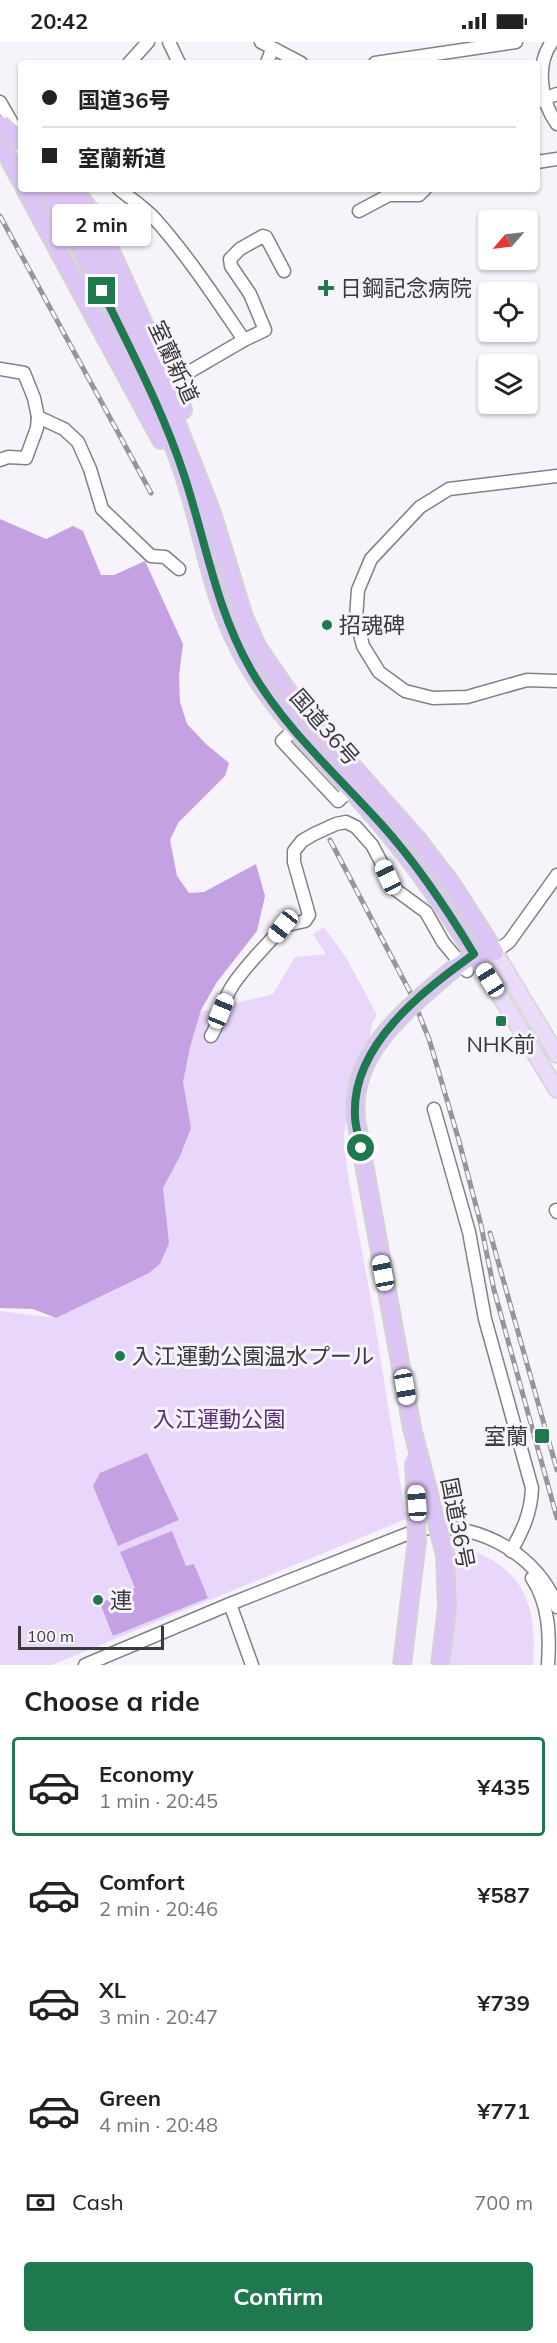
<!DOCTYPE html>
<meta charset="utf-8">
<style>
:root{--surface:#fff;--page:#f2f2f2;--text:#222;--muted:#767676;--line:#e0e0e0;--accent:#1f794e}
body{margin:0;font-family:Mulish,"Noto Sans JP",sans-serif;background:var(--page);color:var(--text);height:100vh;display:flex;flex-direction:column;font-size:22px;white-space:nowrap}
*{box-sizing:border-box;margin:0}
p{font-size:20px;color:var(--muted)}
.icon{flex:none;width:33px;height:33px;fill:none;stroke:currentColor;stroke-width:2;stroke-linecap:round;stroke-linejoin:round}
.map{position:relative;height:1623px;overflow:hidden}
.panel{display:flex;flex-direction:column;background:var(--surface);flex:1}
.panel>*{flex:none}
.top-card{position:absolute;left:18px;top:18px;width:522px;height:132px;border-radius:6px;box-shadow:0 2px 4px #0004;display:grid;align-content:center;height:132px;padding:0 24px;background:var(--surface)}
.needle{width:39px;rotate:242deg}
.controls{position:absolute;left:478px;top:168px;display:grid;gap:12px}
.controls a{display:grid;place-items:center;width:60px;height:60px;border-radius:6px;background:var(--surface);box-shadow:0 2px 4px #0004;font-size:30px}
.scale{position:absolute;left:18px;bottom:15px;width:146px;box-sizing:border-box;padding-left:6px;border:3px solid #3a393b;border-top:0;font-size:16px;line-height:21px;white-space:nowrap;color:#3a393b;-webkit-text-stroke:4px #f6f3fa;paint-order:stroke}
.end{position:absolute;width:27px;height:27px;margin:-14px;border:8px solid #1f794e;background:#fff;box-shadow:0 0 0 3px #fff}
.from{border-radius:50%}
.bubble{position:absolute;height:42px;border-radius:6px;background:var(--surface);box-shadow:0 2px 4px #0004;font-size:20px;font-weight:700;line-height:42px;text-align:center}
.car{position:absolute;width:18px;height:36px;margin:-18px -9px;border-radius:8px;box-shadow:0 0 4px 2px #0007;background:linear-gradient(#fff 24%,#345 0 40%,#fff 0 76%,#345 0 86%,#fff 0)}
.top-card b{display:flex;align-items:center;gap:21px;height:57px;font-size:22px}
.top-card b+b{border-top:2px solid var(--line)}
.top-card i{width:15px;height:15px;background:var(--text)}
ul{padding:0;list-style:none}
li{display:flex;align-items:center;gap:18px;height:99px;margin:0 12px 9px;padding:0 12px;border:3px solid transparent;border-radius:6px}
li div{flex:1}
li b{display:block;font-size:22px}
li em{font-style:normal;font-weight:700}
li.on{border-color:var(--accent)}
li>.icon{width:54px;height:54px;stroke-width:1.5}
h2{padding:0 24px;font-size:27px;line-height:72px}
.pay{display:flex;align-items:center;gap:15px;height:66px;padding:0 24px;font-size:22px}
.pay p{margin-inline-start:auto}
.action{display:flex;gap:12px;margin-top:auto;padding:12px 24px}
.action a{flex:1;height:69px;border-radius:6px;background:var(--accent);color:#fff;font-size:24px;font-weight:700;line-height:69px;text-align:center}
.status{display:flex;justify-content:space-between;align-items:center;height:42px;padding:0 30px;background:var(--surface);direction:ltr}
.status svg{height:16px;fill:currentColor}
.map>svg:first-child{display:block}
.green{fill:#e8d7fa}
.forest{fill:#c3a1e3}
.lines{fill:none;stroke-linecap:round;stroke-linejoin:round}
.minor-casing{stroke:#838086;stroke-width:15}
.major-casing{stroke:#d4d3d4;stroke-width:18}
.highway-casing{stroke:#d4d3d4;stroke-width:20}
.minor{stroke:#fff;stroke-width:12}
.major{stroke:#eadcf8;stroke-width:15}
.highway{stroke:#dcc4f4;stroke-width:16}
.rail-casing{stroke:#979599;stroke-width:5}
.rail{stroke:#f6f3fa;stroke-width:3;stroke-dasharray:9;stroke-linecap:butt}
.highway-bridge-casing{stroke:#d4d3d4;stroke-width:20;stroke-linecap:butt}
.highway-bridge{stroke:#dcc4f4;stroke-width:16}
.route{stroke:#1f794e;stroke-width:8}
.poi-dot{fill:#1f794e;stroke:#f6f3fa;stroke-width:2}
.labels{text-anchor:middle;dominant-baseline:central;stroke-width:6;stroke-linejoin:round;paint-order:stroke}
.poi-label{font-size:22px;fill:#3a393b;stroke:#f6f3fa;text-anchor:start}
.street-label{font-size:22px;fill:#3a393b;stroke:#f6f3fa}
.park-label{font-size:22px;fill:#5a2f7c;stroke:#f6f3fa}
</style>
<div class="status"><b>20:42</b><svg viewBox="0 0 49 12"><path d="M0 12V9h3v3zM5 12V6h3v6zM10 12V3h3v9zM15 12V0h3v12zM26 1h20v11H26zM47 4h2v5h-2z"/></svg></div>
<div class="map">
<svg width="557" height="1623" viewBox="0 0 557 1623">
<rect width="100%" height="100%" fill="#f6f3fa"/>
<g class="green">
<polygon points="324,885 347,917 377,973 372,981 369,1000 349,1043 344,1094 347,1128 373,1269 406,1477 52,1623 0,1623 0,1269 56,1276 165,1167 163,1145 187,1014 200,970 273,952 295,915 326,912 313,892"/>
<path d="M453 1502C520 1521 538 1556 533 1623H444C452 1582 459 1543 453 1502Z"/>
</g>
<g class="forest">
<polygon points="0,477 46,497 73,484 83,489 101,533 114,533 145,519 183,602 179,634 180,660 187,682 206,702 229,721 225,734 178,781 170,798 177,834 189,851 204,850 256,822 265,854 257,889 217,940 201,968 190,1005 183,1040 191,1086 180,1114 163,1146 169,1201 160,1222 149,1231 56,1276 33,1267 0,1266"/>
<polygon points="147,1411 179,1478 118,1504 93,1444 100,1431"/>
<polygon points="172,1489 186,1524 194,1522 208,1556 113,1594 100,1561 135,1546 120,1510"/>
</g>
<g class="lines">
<defs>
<g id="minor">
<polyline points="169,0 179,21"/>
<polyline points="261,0 301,21"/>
<path d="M552 0C535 23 541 60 557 82"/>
<polyline points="129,21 148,0"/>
<polyline points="267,21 272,7"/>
<polyline points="375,21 516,0"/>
<polyline points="538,59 557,52"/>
<polyline points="0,60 16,88"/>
<polyline points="537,120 557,117"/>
<path d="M119 147C131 157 145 166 155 177 188 214 216 257 244 298"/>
<polyline points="359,169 389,153 419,153 425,147"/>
<polyline points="0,327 24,331 34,356 38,375 64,387 78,400 90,427 102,467 151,514 165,515 179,527"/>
<polyline points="172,340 244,298 265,288 250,252 231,224 230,217 240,207 263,194 266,195 284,229"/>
<polyline points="0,418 8,415 26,416 37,386 38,375"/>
<polyline points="557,434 449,447 420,465 371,517 358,548 356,576 363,604 379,630 405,649 433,656 467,655 527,638 557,639"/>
<polyline points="295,687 282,699 338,759 350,748"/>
<polyline points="495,910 509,900 557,833"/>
<path d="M211 994C221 979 221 962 231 946 245 923 266 905 283 884L305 879 309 873 294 820V809L302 799 314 792 336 782 346 780 356 785 372 803 396 848 426 870 443 900 467 929"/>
<path d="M434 1067 469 1190 485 1277 532 1446C531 1471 523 1488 511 1509"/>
<polyline points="556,1168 557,1170"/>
<path d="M532 1536C549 1562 550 1592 548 1623"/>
<polyline points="230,1562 252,1623"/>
<path d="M85 1623 230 1562 407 1492C414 1490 422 1487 429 1486 481 1481 540 1515 557 1565"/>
</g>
<g id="major">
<polyline points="495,910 557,1013"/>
<polyline points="479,920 557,1048"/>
</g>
<g id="highway">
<polyline points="0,100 21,139"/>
<polyline points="25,147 161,398"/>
<path d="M44 147C74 189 95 235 118 282 143 332 167 382 185 436 203 491 211 551 238 604 273 675 335 726 385 787 420 829 450 873 479 920"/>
<polyline points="59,147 87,190 173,372 212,471 244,575 258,606 296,661 418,798 451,841 495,910"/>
<polyline points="73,147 90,168 103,192 183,368"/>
<polyline points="452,928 474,912 485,911"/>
<polyline points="358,1089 412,1386"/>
</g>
</defs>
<use href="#minor" class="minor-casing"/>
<use href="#major" class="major-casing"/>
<use href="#highway" class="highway-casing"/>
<use href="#minor" class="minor"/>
<use href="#major" class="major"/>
<use href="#highway" class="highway"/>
<defs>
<g id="rail">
<polyline points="0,174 151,451"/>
<polyline points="330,798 410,950 429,997 459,1099 481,1183 494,1248 557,1476"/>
<polyline points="490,1191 557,1428"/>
</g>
</defs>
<use href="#rail" class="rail-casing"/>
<use href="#rail" class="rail"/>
<defs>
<g id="highway-bridge">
<polyline points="0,82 21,101"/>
<path d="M358 1089C342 1016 403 971 452 928"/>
<polyline points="412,1386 445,1513 447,1566 440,1623"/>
<polyline points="402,1623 417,1499 414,1418"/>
</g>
</defs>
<use href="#highway-bridge" class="highway-bridge-casing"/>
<use href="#highway-bridge" class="highway-bridge"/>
</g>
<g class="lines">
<path class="route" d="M102 249C132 310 164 371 185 436 206 501 216 567 251 628 284 686 338 734 382 783 417 822 447 867 474 912 423 949 351 1003 355 1074 355 1084 359 1096 361 1106"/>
</g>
<g class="poi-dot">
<path d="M323 237h6v6h6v6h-6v6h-6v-6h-6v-6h6z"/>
<circle cx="327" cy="583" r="6"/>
<rect x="495" y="973" width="12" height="12" rx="3"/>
<circle cx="120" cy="1314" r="6"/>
<rect x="534" y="1386" width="16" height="16" rx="3"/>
<circle cx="98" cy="1558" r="6"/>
</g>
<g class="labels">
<g class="poi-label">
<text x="340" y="246">日鋼記念病院</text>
<text x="339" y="583">招魂碑</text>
<text x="501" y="1002" text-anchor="middle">NHK前</text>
<text x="132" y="1314">入江運動公園温水プール</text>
<text x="528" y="1394" text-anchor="end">室蘭</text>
<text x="110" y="1558">連</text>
</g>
<g class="street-label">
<text transform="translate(174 320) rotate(65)">室蘭新道</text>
<text transform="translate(325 685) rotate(49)">国道36号</text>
<text transform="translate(458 1481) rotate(79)">国道36号</text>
</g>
<g class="park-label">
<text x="219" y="1377">入江運動公園</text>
</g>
</g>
</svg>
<div class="controls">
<a><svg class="needle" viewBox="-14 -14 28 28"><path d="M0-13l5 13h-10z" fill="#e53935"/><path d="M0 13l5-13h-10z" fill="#767676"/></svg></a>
<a><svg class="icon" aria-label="locate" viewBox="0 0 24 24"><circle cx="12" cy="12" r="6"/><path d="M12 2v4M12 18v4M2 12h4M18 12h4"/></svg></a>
<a><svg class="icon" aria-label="layers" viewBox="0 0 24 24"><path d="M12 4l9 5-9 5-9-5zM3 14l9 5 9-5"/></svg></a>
</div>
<div class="scale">100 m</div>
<i class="end from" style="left:361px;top:1106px"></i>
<i class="end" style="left:102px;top:249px"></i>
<div class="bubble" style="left:52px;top:162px;width:99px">2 min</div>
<i class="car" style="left:388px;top:835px;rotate:335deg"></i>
<i class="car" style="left:283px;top:884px;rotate:218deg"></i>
<i class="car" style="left:490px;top:938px;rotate:328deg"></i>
<i class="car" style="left:221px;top:969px;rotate:22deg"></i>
<i class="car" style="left:383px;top:1231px;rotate:349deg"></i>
<i class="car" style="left:405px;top:1345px;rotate:170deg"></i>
<i class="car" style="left:417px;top:1461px;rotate:356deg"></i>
<div class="top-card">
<b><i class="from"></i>国道36号</b>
<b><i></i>室蘭新道</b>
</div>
</div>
<section class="panel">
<h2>Choose a ride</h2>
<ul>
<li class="on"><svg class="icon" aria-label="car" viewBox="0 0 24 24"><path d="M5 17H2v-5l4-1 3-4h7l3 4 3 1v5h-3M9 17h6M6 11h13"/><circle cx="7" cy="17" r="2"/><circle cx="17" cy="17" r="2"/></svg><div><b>Economy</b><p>1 min · 20:45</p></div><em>¥435</em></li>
<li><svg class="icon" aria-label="car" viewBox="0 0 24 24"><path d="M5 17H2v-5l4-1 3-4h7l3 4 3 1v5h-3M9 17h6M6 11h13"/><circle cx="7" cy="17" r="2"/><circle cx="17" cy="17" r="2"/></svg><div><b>Comfort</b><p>2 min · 20:46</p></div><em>¥587</em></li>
<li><svg class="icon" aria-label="car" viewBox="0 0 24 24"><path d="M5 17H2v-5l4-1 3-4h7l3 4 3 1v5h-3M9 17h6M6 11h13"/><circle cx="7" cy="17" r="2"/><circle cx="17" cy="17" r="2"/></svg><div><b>XL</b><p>3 min · 20:47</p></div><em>¥739</em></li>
<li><svg class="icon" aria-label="car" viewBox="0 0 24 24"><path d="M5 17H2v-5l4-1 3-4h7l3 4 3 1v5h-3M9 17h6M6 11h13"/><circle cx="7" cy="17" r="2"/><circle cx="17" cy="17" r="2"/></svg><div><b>Green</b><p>4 min · 20:48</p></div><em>¥771</em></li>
</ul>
<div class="pay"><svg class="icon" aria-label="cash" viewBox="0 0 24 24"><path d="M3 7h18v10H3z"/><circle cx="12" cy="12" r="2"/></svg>Cash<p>700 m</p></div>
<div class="action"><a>Confirm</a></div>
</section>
